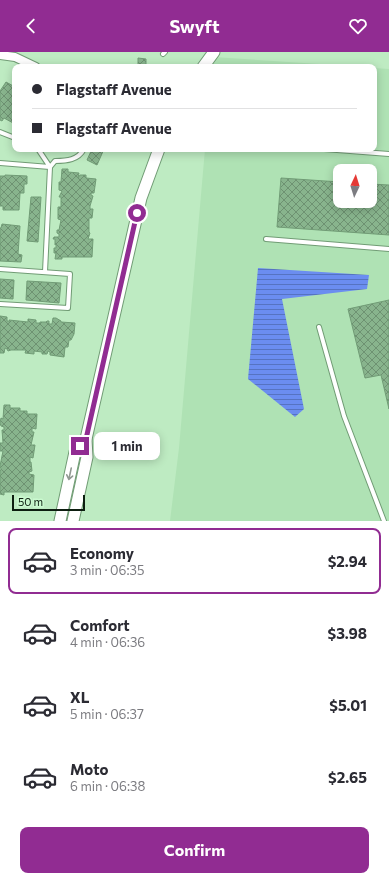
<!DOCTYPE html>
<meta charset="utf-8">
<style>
:root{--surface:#fff;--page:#f7f7f7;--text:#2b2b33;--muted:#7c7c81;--line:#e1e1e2;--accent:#912c92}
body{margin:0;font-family:Commissioner,sans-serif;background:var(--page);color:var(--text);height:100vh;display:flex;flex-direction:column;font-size:15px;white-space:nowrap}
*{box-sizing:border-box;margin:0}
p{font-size:13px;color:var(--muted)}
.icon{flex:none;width:22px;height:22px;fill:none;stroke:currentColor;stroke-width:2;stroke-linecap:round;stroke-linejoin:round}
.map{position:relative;height:469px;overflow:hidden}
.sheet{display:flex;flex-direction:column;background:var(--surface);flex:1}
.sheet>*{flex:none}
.top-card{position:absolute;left:12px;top:12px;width:365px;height:88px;border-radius:8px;box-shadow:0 2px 10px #0003;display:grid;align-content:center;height:88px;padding:0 20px;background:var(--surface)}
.needle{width:26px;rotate:4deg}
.fabs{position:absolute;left:333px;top:112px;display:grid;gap:8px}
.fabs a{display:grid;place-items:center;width:44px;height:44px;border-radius:8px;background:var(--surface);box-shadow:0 2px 10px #0003;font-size:20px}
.scale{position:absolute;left:12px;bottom:10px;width:73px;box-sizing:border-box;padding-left:4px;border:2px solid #0d1e10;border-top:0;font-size:11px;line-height:14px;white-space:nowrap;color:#0d1e10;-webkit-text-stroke:3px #caf9cf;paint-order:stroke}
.end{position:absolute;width:18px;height:18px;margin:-9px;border:5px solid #912c92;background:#fff;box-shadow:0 0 0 2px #fff}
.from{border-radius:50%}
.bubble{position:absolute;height:28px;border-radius:8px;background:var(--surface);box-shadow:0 2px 10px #0003;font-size:13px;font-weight:700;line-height:28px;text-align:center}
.top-card b{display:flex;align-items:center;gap:14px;height:38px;font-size:15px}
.top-card b+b{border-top:1px solid var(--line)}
.top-card i{width:10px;height:10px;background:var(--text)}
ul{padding:7px 0 0;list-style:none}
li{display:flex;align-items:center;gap:12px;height:66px;margin:0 8px 6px;padding:0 12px;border:2px solid transparent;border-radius:8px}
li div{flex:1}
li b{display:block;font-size:15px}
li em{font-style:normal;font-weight:700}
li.on{border-color:var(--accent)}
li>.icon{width:36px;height:36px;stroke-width:1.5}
.action{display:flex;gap:8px;margin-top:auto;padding:8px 20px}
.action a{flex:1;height:46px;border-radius:8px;background:var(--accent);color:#fff;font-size:16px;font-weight:700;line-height:46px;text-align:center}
header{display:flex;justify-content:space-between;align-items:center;height:52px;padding:0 20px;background:var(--accent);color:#fff;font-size:18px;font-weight:700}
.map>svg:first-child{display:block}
.built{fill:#afe2b4;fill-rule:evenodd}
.water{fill:url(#water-rules)}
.building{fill:url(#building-cross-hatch);stroke:#719c76}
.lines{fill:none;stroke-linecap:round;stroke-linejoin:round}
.lane-casing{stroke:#719c75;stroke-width:6}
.street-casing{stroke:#719c75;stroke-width:10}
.secondary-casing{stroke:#719c75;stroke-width:13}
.lane{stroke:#fff;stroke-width:4}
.street{stroke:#fff;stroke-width:8}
.secondary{stroke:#fff;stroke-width:11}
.oneway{stroke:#929a93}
.route{stroke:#912c92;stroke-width:5}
</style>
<header><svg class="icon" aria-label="back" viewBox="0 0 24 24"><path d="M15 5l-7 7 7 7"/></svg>Swyft<svg class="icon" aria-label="heart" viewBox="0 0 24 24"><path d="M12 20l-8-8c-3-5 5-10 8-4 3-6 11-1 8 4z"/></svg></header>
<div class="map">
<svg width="389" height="469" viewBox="0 0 389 469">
<defs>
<pattern id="water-rules" width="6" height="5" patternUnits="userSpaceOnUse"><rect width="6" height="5" fill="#6b8df0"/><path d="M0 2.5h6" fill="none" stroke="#5673c1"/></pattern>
<pattern id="building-cross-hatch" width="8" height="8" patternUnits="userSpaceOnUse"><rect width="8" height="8" fill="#88b48d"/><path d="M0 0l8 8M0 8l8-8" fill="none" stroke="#6e9272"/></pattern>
</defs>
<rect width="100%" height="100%" fill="#beebc2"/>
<g class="built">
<polygon points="213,5 365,15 212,15"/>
<path d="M374 16 389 17V469H170L179 396 205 97H374ZM340 119H370V149H340Z"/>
</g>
<polygon class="water" points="258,216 369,223 367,237 282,247 304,357 295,365 248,327"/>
<g class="building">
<polygon points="138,6 146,7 146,15 138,15"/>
<polygon points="6,30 15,35 15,72 4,66 2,69 0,68 0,39"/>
<polygon points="92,97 104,97 97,113 87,108"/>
<polygon points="62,117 68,117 68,120 79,121 78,126 80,123 86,123 86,126 96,127 94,141 91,141 91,143 93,144 90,154 90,157 93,157 92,166 89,166 89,180 90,181 88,187 93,187 92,205 62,205 62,207 55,207 56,201 54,201 54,196 56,196 56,192 55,193 55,187 53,187 54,185 59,185 59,182 57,181 57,178 59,178 61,168 58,167 58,155 61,155 61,145 59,145 62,139 59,138 59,130 61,130"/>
<polygon points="5,123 27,124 27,132 24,132 24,141 20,141 19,158 3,158 3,154 0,154 0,124 5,124"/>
<polygon points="281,126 340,130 340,149 370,149 370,132 389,133 389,183 277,175"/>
<polygon points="31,145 41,145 38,190 27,189"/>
<polygon points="2,172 20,174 18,202 22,203 21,210 0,209 0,176 1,176"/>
<polygon points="0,227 14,228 13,247 0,246"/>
<polygon points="27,229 61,231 59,251 26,248"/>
<polygon points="389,248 389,357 381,323 365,326 348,257"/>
<polygon points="0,264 7,265 7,269 10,269 9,268 28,270 28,267 36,268 36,271 40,271 40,270 46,270 47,269 49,269 49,272 52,272 53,266 56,266 61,269 61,270 75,271 74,282 71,288 69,288 68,295 65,295 64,305 50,303 50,300 48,299 47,302 42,302 42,300 34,299 34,302 25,301 26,298 11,298 8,299 7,297 5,296 4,301 0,301"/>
<polygon points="4,353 10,353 10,356 20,356 20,359 27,359 27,362 37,362 36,377 32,376 32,380 34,380 31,393 35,393 33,406 30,405 30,410 31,410 32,419 29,420 29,422 34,423 33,440 4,440 4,443 0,442 0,420 1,417 0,414 3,399 0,399 0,391 3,391 2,378 4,378 4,375 1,374 0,371 1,366 3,367"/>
</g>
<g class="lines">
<defs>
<g id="lane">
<polyline points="163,2 165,0"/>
<polyline points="0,80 15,86"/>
<polyline points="324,97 389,102"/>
<polyline points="0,111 50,115 38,97"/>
<polyline points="266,187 389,197"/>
<polyline points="0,217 70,222 68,256 0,252"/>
<path d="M45 220 50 115 55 109C67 109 78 108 84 97"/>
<polyline points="319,275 344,364 384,469"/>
</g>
<polyline id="street" points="0,3 15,5 36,15"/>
<g id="secondary">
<polyline points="203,15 214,0"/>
<polyline points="60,469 75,400 86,387"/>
<polyline points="73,469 87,405 86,387 141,146 159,97"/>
</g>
</defs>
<use href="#lane" class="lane-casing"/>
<use href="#street" class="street-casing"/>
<use href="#secondary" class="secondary-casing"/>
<use href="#lane" class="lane"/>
<use href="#street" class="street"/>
<use href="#secondary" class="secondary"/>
</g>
<defs><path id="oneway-shaft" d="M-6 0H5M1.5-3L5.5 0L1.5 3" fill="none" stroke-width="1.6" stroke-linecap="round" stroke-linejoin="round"/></defs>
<use class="oneway" href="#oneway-shaft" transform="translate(70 422) rotate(102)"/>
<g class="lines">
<polyline class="route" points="80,394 86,387 137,161"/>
</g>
</svg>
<div class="fabs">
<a><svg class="needle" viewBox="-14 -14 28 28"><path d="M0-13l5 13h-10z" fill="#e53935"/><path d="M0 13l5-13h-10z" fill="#7c7c81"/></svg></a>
</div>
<div class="scale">50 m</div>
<i class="end from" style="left:137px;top:161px"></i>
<i class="end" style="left:80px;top:394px"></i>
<div class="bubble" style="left:94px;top:380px;width:66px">1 min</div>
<div class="top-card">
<b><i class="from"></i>Flagstaff Avenue</b>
<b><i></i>Flagstaff Avenue</b>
</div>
</div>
<section class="sheet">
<ul>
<li class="on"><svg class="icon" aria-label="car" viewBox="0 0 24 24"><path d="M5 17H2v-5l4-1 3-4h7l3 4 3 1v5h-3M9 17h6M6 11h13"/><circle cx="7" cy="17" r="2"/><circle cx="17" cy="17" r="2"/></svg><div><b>Economy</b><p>3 min · 06:35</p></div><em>$2.94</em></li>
<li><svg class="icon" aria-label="car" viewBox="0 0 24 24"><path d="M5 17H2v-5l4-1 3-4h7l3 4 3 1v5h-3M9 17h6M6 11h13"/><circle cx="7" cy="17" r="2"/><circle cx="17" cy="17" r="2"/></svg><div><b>Comfort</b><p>4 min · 06:36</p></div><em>$3.98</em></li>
<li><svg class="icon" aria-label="car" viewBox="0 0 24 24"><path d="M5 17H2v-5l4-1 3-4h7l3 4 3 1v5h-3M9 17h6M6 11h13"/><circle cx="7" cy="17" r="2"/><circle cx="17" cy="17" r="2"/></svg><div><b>XL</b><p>5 min · 06:37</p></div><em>$5.01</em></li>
<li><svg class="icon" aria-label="car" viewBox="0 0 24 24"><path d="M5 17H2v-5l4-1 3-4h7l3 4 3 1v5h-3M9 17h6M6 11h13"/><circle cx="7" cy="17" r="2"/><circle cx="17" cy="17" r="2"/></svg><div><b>Moto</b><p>6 min · 06:38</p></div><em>$2.65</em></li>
</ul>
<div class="action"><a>Confirm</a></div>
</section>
